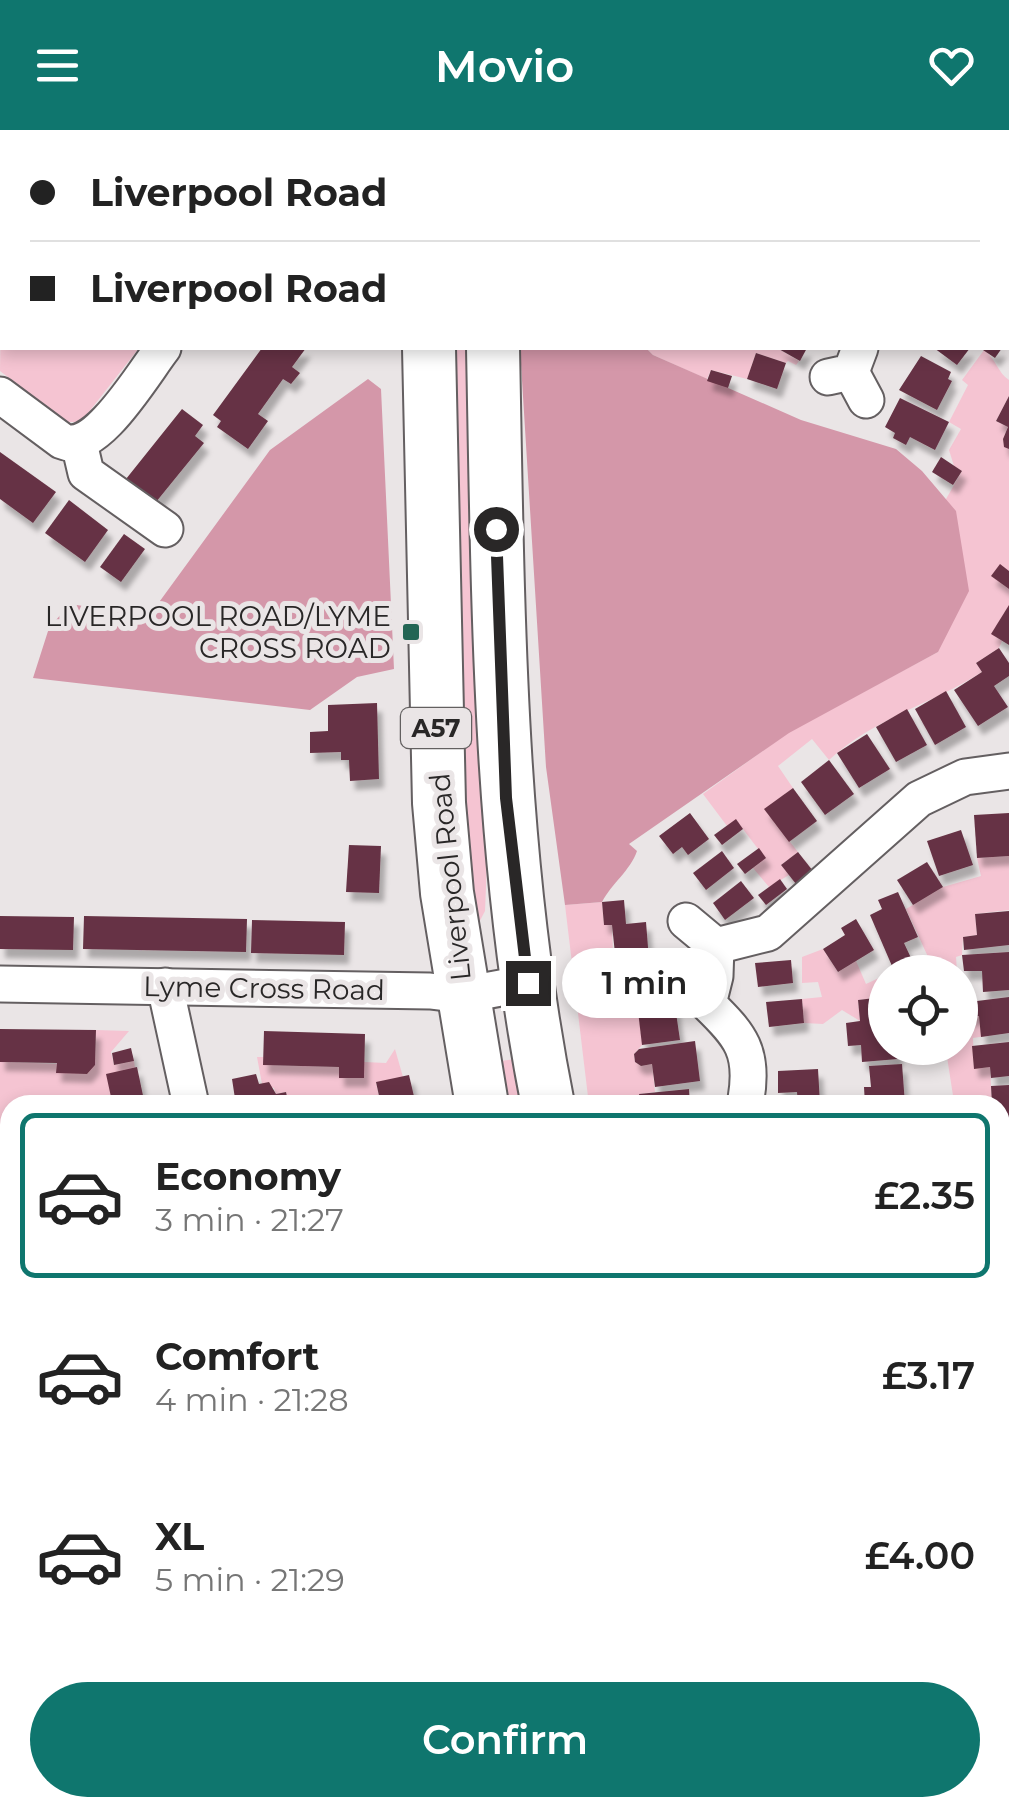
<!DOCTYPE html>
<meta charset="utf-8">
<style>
:root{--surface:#fff;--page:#f6f6f6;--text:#222;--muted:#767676;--line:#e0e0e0;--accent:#0f766e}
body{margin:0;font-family:Montserrat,sans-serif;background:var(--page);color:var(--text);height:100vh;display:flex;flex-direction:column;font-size:38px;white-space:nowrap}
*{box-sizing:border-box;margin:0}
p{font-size:32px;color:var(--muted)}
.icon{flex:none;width:55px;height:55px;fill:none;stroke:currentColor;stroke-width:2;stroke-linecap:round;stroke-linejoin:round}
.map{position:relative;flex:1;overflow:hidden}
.drawer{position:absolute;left:0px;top:965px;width:1010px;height:722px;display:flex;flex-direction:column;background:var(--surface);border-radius:30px 30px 0 0;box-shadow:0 5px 15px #0003}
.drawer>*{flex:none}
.top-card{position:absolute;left:0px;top:0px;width:1010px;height:220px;box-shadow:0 5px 15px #0003;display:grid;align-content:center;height:220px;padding:0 30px;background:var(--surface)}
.fabs{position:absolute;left:868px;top:825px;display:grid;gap:20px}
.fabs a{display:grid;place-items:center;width:110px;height:110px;border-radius:50%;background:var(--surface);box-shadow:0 5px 15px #0003;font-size:50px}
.end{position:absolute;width:45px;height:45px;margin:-22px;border:12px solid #292727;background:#fff;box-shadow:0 0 0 5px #fff}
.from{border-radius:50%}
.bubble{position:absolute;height:70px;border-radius:35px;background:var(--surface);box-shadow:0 5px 15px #0003;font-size:32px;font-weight:600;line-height:70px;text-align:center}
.top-card b{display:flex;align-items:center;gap:35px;height:95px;font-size:38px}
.top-card b+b{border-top:2px solid var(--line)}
.top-card i{width:25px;height:25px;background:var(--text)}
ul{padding:18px 0 0;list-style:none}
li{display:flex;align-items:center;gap:30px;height:165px;margin:0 20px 15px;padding:0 10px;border:5px solid transparent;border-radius:15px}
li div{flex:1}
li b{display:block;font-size:38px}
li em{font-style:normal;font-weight:600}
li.current{border-color:var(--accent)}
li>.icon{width:90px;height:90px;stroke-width:1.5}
.button{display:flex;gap:20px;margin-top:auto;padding:20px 30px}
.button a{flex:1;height:115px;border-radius:60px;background:var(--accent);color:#fff;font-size:40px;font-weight:600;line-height:115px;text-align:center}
header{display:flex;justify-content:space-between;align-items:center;height:130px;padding:0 30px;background:var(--accent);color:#fff;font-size:45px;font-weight:600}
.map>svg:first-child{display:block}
.green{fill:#f5c4d2}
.forest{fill:#d497a9}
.building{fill:#634;filter:url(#shadow)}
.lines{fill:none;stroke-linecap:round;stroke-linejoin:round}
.minor-casing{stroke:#645f61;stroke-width:39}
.highway-casing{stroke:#645f61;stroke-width:56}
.minor{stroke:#fff;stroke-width:35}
.highway{stroke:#fff;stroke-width:52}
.route{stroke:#292727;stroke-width:12}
.poi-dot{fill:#236554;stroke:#eae5e6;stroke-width:4}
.labels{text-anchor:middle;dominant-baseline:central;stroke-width:10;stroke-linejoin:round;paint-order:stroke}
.shield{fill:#eae5e6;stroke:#636060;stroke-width:2.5}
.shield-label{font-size:25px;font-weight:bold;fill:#292727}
.poi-label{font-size:28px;fill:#292727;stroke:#eae5e6;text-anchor:end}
.street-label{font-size:28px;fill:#292727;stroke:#eae5e6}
</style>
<header><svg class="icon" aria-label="menu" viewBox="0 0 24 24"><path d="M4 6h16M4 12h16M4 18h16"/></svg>Movio<svg class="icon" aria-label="heart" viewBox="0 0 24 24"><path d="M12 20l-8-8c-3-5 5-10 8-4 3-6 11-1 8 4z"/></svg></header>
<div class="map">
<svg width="1009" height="1686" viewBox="0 0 1009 1686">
<defs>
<filter id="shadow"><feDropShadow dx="5" dy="9" stdDeviation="2.5" flood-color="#0004"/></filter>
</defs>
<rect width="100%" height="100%" fill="#eae5e6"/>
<g class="green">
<polygon points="2,101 2,218 139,218 81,292 67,292 0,241"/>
<polygon points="451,218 474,218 488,707 485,781 473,804 467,754"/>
<polygon points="646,218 777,218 799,231 796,235 788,231 786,233 756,223 747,249 711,240 707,249 653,225"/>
<path d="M984 220C996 229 998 243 1009 250V266L996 291 1008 297 1003 309 1009 319V441L992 446 1009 459V476L992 504 1002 511 999 518 976 533 982 542C932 574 874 588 829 630L812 609 778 636 793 658 765 680 798 722 781 735 789 745 769 757 753 738 765 728 736 690 727 696 703 664 789 602 938 522 946 369 962 341 954 336 949 320 961 299 949 292 968 255 962 250Z"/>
<polygon points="1009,726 1009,780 975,784 977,805 963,807 962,825 956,827 957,842 906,842 906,838 929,829 906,779 943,757 981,746 977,728"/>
<polygon points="602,772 604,795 612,795 614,852 632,850 635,874 642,873 642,915 634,924 635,932 641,936 652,934 655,962 640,964 641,975 589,975 565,775"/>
<polygon points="823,819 838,842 856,831 866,854 883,846 883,867 858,870 860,891 842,880 823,894 804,893 802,869 822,867 818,852 802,853 802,827"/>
<polygon points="960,866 963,888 979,886 986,906 973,908 974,938 990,937 992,975 921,975 954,972 947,927 937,921 913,926 914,918 960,918"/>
<polygon points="96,900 129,901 111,922 114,935 134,931 135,938 103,975 10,975 10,1118 0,1101 0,932 95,935"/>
<polygon points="395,919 403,947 376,953 381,975 289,975 286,962 276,964 274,958 262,954 257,927 263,927 264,935 339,937 340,948 363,948 364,932 386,933"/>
<polygon points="523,928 535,975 502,975 493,932"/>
<polygon points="1000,1237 1009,1259 1009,1300 1000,1302"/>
<polygon points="83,1678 233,1678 233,1684 223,1686 75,1686 75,1683 82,1683"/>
<polygon points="388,1678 544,1678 545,1686 387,1686"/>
<polygon points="742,1678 806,1678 806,1686 743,1686"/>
</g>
<g class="forest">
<path d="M520 218H646L653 225 801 290 896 319 922 341 956 381 969 461 938 522 789 603 629 714 637 721C630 741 612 753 602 772L565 775 546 637Z"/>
<polygon points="368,249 381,259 394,539 357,547 310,580 33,548 49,498 70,474 149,486 270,320"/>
</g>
<g class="building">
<polygon points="262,218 306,218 292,237 300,243 291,254 283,249 258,284 268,291 248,319 217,297 221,291 213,285"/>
<polygon points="777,218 807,218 800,231"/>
<polygon points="934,218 970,218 957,235"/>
<polygon points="980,218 1002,218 995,228"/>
<polygon points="756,223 786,233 777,259 747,249"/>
<polygon points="921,226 951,242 948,249 952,251 937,280 899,260"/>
<polygon points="711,240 732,246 728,258 707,251"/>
<polygon points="1009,266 1009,319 1004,317 1003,309 1008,297 996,291"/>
<polygon points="900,268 949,292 935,320 910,307 906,315 893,308 895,303 885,297"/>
<polygon points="182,279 203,295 195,306 204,313 156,372 126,349"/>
<polygon points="0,322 56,362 33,393 0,369"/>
<polygon points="941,327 962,341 953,355 932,342"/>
<polygon points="69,370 108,400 85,432 45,403"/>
<polygon points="124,404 145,419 121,452 100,437"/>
<polygon points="1000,434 1009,441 1009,459 991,446"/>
<polygon points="1009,475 1009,515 991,504"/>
<polygon points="999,518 1009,533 1009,546 994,556 1008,577 978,596 954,560 982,542 976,533"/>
<polygon points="946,561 966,597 935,615 915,579"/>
<polygon points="377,573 379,649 350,651 349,630 341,630 341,622 310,623 310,602 328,601 328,575"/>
<polygon points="907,579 927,615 896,632 876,597"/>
<polygon points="867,604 890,639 859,658 837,623"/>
<polygon points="829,630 854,664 825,685 801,652"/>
<polygon points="793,658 817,691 789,712 764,679"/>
<polygon points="690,683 709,709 688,725 682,717 673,724 659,706"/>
<polygon points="1009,683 1009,726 977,728 974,685"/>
<polygon points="736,689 743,699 722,715 714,705"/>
<polygon points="961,700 973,735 939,746 927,711"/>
<polygon points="349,715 381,716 379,763 346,762"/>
<polygon points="759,718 766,728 745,744 737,734"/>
<polygon points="722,721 734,738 706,760 693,743"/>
<polygon points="798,722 813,741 796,754 781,735"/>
<polygon points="927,732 943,757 913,775 897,750"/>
<polygon points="780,749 787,759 766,775 758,765"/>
<polygon points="741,751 754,768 725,790 713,773"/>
<polygon points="898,762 918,807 904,813 911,828 892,836 870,785 882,779 878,770"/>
<polygon points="624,770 626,794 646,792 649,830 616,833 612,795 604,795 602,772"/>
<polygon points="1009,781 1009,815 964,820 963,807 977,805 975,784"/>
<polygon points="0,786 74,787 73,820 0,819"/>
<polygon points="84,786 247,789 246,822 83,819"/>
<polygon points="856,789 874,820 838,842 823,819 845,805 841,798"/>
<polygon points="252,790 345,792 344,825 251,823"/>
<polygon points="1009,822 1009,860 983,862 982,841 964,841 962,825"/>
<polygon points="791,830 793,853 758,857 755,833"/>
<polygon points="663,832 668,869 635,874 632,850 614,852 612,840"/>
<polygon points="883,867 885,918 897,918 898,929 862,932 861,915 848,916 846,893 860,891 858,870"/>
<polygon points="1009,867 1009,903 981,907 979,886 963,888 961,873"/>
<polygon points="802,869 804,893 769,897 766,872"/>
<polygon points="675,876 680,910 642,915 638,881"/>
<polygon points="0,899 96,900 95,935 87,944 56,943 57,933 0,932"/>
<polygon points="264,901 365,904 364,948 339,948 339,937 263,935"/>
<polygon points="695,911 700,951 655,957 652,934 641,936 635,932 634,924 639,919"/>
<polygon points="1009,912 1009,946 991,948 990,937 974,939 972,916"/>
<polygon points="131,918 134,931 114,935 112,923"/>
<polygon points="902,934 905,974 865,975 864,957 871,957 869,936"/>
<polygon points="137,937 145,975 103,975 102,969 111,967 106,944"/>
<polygon points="818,939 820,974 798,975 797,962 778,963 778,941"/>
<polygon points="256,944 259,954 269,952 276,964 286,962 289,975 236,975 232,949"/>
<polygon points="409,945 416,975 381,975 376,952"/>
<polygon points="1009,955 1009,990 1000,990 1000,975 992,975 991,956"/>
<polygon points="689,959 690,975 641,975 639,964"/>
<polygon points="1009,996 1009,1031 1000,1032 1000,997"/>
<polygon points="1009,1038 1009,1071 1000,1072 1000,1039"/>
<polygon points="0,1101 10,1118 6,1128 10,1132 10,1179 0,1168"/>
<polygon points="1009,1119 1009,1145 1007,1145 1003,1120"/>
<polygon points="1009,1152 1009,1190 1000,1194 1000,1156"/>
<polygon points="1009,1322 1009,1364 1000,1367 1000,1325"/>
<polygon points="1005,1445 1009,1445 1009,1487 1000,1489 1000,1457 1007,1455"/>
<polygon points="1009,1644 1009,1657 1002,1658 1000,1645"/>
<polygon points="43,1678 83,1678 83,1684 75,1683 75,1686 43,1684"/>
<polygon points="233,1678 264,1678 263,1686 232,1686"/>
<polygon points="356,1678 388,1678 387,1686 355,1686"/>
<polygon points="544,1678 579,1678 581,1686 545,1686"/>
<polygon points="827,1678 869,1678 871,1686 828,1686"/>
</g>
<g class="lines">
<defs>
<g id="minor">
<polyline points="858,0 860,2"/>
<polyline points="194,2 196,0"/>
<polyline points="693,2 695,0"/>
<polyline points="0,13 2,15"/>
<polyline points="0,81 2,78"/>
<polyline points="1008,170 1009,171"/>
<polyline points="851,242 866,270"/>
<polyline points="828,247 851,242 860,218"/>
<path d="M0 265 62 311C96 326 144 242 163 218"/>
<polyline points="79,313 86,343 165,399"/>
<polyline points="686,791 716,816 768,803 919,669 965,647 1009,641"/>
<path d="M716 816 715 846 708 874C741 906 754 922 746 969"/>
<polyline points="0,854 430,861 463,865 528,853"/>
<polyline points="165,856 191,975"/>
<polyline points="1000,1095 1009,1091"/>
<polyline points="0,1229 10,1245"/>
<polyline points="1000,1415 1009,1414"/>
<polyline points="0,1647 10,1558"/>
<polyline points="928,1678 951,1686"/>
<polyline points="313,1686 313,1678"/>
<polyline points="1003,1686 1009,1684"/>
</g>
<g id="highway">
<polyline points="426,0 426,2"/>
<polyline points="490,0 490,2"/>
<polyline points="429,218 439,673 447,763 482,975"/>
<path d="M493 218C498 471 498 725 548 975"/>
<polyline points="645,1678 646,1686"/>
<polyline points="714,1678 716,1686"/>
</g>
</defs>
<use href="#minor" class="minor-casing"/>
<use href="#highway" class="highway-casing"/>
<use href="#minor" class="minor"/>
<use href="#highway" class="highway"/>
</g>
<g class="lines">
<polyline class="route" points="496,399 506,668 528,853"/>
</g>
<rect class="poi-dot" x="401" y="492" width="20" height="20" rx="5"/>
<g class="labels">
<rect class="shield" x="401" y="578" width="70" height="40" rx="8"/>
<g class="shield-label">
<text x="436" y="598">A57</text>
</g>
<g class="poi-label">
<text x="391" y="486">LIVERPOOL ROAD/LYME<tspan x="391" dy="32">CROSS ROAD</tspan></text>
</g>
<g class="street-label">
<text transform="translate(450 747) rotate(-96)">Liverpool Road</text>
<text transform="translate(264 858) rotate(1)">Lyme Cross Road</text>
</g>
</g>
</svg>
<div class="fabs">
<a><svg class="icon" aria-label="locate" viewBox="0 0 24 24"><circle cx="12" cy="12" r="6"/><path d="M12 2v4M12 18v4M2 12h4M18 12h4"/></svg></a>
</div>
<i class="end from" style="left:496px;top:399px"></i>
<i class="end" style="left:528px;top:853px"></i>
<div class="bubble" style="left:562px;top:818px;width:165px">1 min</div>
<div class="top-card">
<b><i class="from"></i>Liverpool Road</b>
<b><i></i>Liverpool Road</b>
</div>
<section class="drawer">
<ul>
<li class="current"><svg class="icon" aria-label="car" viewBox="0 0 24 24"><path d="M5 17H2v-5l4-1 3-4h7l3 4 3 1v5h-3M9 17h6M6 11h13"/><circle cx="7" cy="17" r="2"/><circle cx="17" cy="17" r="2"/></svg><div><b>Economy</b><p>3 min · 21:27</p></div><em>£2.35</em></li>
<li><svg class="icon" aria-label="car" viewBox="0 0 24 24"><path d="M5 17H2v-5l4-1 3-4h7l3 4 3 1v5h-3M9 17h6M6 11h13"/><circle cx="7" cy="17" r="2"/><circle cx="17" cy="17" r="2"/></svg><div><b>Comfort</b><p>4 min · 21:28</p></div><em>£3.17</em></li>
<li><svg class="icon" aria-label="car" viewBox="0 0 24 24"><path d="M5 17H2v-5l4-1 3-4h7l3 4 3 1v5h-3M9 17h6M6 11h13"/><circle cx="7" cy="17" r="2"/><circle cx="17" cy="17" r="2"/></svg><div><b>XL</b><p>5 min · 21:29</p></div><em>£4.00</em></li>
</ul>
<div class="button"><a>Confirm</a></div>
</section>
</div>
